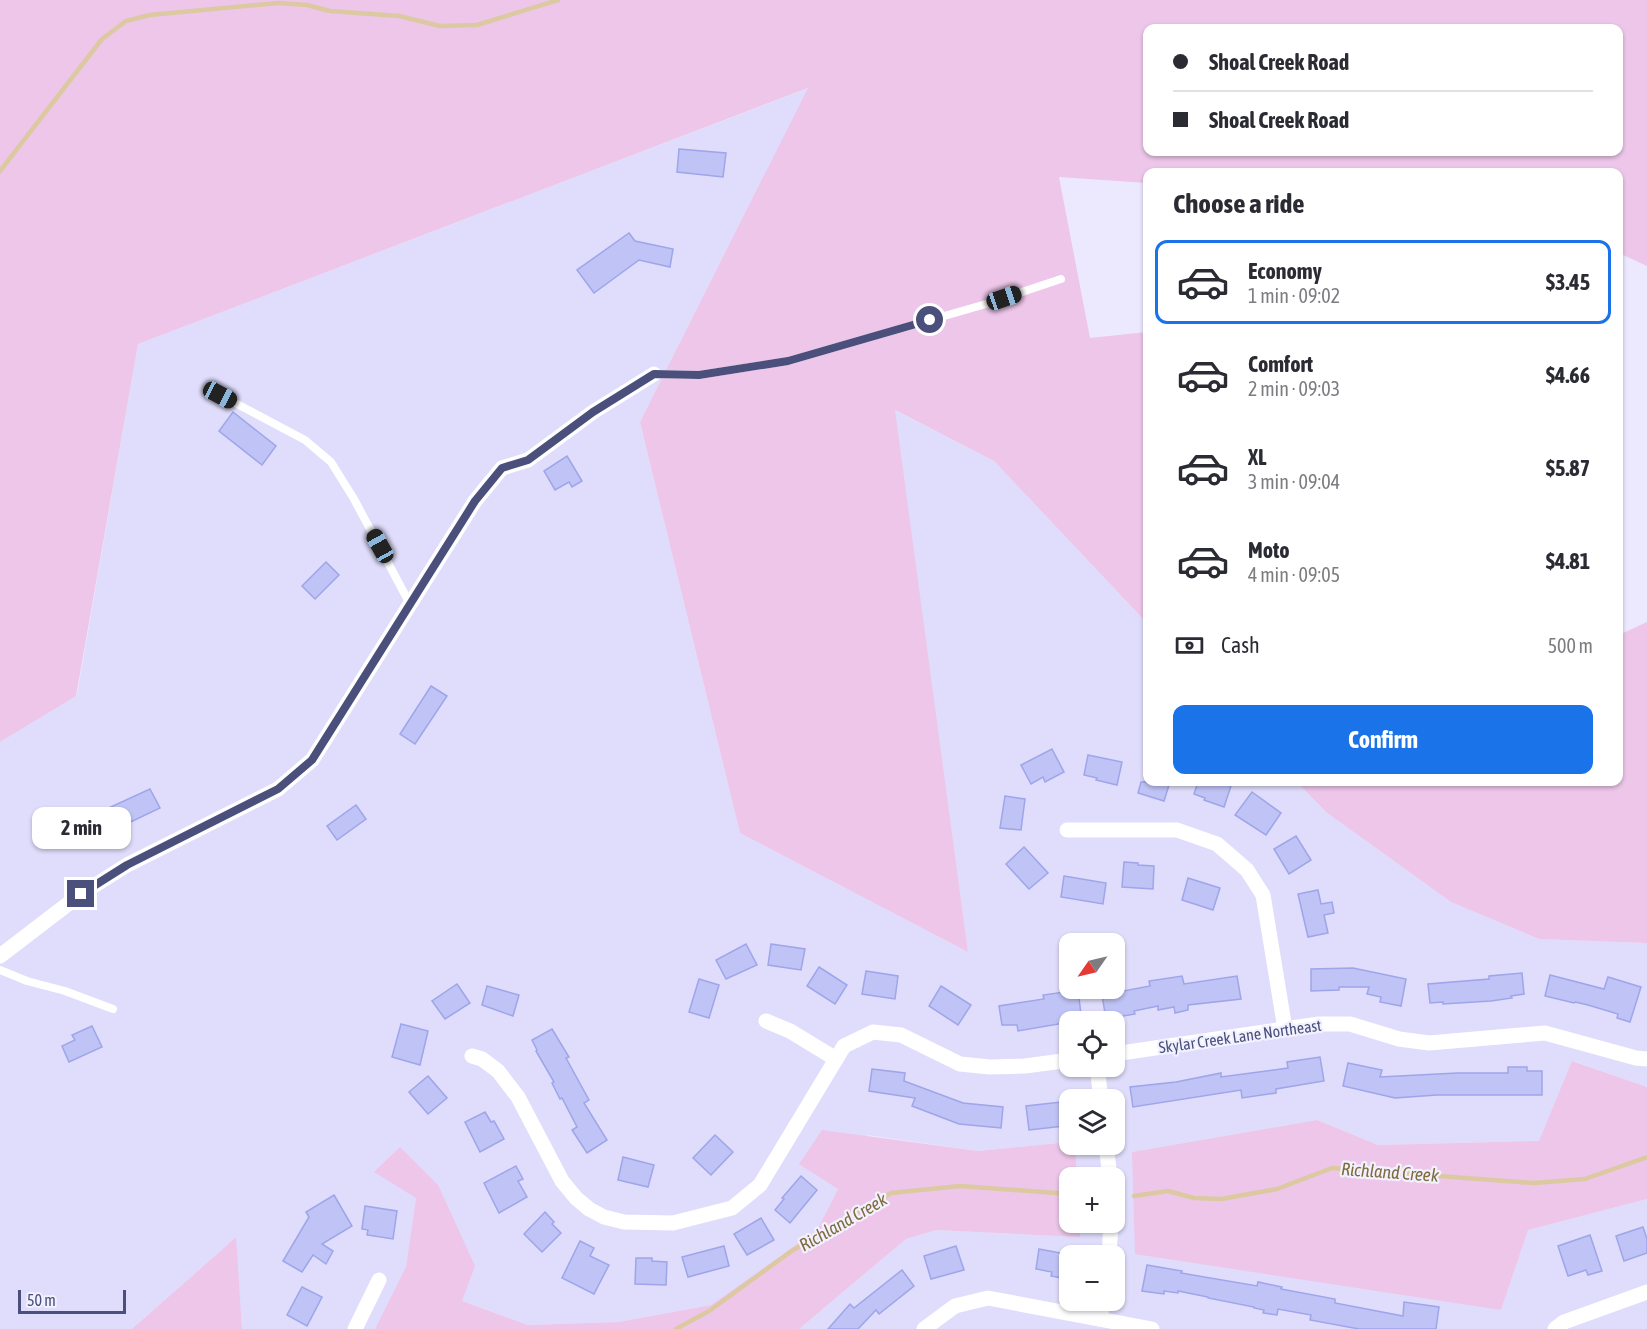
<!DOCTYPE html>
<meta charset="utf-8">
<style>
:root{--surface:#fff;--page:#f7f7f7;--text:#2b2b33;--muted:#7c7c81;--line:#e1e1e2;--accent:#1a73e8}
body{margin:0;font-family:"Asap Condensed",sans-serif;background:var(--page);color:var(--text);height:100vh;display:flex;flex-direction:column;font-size:22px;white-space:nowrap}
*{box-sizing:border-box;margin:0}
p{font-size:20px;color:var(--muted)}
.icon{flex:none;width:33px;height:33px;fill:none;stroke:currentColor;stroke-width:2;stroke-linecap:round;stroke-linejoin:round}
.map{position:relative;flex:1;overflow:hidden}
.side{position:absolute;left:1143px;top:168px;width:480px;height:618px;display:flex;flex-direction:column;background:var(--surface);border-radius:12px;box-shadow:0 2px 4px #0004}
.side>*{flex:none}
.banner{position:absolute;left:1143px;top:24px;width:480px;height:132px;border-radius:12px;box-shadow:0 2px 4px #0004;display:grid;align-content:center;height:132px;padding:0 30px;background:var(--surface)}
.needle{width:39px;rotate:236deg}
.buttons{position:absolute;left:1059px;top:933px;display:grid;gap:12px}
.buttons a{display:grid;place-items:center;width:66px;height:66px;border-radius:12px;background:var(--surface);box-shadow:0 2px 4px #0004;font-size:30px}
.scale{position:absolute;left:18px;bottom:15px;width:108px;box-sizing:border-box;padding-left:6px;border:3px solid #4a507b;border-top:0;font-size:16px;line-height:21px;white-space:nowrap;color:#4a507b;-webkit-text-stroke:4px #f2f1ff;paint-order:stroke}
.end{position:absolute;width:27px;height:27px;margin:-14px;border:8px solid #4a507b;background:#fff;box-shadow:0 0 0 3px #fff}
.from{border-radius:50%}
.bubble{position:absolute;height:42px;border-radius:12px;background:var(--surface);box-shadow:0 2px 4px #0004;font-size:20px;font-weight:700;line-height:42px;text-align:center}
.car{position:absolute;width:18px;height:36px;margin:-18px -9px;border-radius:8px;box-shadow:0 0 4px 2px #0007;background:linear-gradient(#222 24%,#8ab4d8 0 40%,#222 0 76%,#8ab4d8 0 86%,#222 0)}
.banner b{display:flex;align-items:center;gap:21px;height:57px;font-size:22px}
.banner b+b{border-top:2px solid var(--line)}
.banner i{width:15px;height:15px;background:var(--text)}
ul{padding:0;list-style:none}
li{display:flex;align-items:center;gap:18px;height:84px;margin:0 12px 9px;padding:0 18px;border:3px solid transparent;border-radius:12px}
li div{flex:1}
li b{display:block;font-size:22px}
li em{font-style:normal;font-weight:700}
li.active{border-color:var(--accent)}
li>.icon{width:54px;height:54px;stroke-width:1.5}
h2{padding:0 30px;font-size:27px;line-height:72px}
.pay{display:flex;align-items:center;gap:15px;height:66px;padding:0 30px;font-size:22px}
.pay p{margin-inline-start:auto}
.primary-button{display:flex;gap:12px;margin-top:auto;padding:12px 30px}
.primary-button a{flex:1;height:69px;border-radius:12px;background:var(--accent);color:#fff;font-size:24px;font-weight:700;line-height:69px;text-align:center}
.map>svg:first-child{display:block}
.residential{fill:#dfddfb;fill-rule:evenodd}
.green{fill:#edc6e9;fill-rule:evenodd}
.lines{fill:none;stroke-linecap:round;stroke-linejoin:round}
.stream{stroke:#dcc9a1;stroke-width:4.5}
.building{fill:#bfc3f5;stroke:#9ea5e9;stroke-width:1.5}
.lane{stroke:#fff;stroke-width:8}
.street{stroke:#fff;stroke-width:15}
.route{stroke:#4a507b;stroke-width:8}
.labels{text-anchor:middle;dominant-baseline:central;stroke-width:4.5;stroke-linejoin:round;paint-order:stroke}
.street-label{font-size:16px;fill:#4a507b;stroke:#f2f1ff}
.water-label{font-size:18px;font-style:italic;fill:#806b3c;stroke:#f2f1ff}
</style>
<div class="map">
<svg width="1647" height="1329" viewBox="0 0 1647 1329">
<rect width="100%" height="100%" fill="#ece9fe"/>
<path class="residential" d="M809 88 640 422 740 833 968 952 894 410 994 461 1147 623 1148 782H1297L1326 812 1451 902 1539 939 1647 943V1087L1573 1061 1539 1141 1378 1145 1317 1120 1132 1152 1501 1310 1528 1230 1647 1199V1329H799L906 1239 936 1230 1080 1237V1223L1114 1222V1178L1077 1177 1075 1145 1114 1144V1100H1070L1069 1142 978 1151 868 1135 838 1189 817 1230 711 1305 619 1322 528 1325 462 1301 438 1185 375 1172 416 1197 406 1268 375 1329H242L235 1238 132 1329H0V742L77 695 138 344ZM1070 944H1114V988H1070ZM1070 1022H1114V1066H1070ZM1070 1256H1114V1300H1070Z"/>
<g class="green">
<path d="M0 0H1647V266L1619 253 1618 172H1148L1147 183 1059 177 1090 338 1147 332V623L994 461 895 410 968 952 740 833 640 422 808 88 138 344 76 696 0 742ZM1148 28H1618V152H1148Z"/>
<polygon points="1647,622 1647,943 1539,939 1451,902 1326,812 1297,782 1618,782 1619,635"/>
<polygon points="1572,1061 1647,1087 1647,1199 1528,1230 1501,1310 1135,1254 1132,1152 1317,1120 1378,1145 1539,1141"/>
<polygon points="822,1130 978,1151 1069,1142 1070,1144 1075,1145 1077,1177 1070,1178 1070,1222 1080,1223 1080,1237 936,1230 906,1239 799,1329 375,1329 406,1267 416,1198 374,1172 400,1147 438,1185 475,1266 462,1301 528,1325 619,1322 711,1305 817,1230 838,1189 799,1164"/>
<polygon points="236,1237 242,1329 132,1329 225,1247"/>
</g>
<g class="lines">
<g class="stream">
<polyline points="0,171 102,39 126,21 150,15 278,3 307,5 330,11 399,16 440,26 477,25 558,0"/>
<polyline points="1134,1196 1168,1191 1194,1198 1221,1199 1277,1189 1332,1168 1534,1183 1585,1179 1647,1157"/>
<polyline points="676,1329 709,1311 793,1250 891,1193 960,1186 1070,1194"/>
</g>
</g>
<g class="building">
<polygon points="679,149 726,153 723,177 677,172"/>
<polygon points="629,233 635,241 673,249 670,267 639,260 594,293 577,270"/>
<polygon points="233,412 276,446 262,465 219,431"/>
<polygon points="567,456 582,481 572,487 569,482 555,490 544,471"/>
<polygon points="326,562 339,575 315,599 302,586"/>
<polygon points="431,686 447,696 415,744 400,734"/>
<polygon points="1052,749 1064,772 1045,782 1043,777 1031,784 1021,765"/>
<polygon points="1088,755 1122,762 1117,785 1096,780 1097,778 1084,775"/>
<polygon points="1141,782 1170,782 1164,801 1138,793"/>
<polygon points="1198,782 1218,782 1231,786 1224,807 1204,800 1205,798 1194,794"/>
<polygon points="150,789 160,808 114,830 104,810"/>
<polygon points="1252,792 1281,813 1266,835 1235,815"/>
<polygon points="1005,796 1025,799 1021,830 1000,828"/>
<polygon points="356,805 366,819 337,840 327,826"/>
<polygon points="1296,836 1311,860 1289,874 1274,849"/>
<polygon points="1024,847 1048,873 1029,889 1006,864"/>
<polygon points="1124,862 1138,863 1138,865 1154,866 1153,889 1122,887"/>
<polygon points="1064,876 1106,883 1103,904 1061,897"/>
<polygon points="1188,878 1220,888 1213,910 1182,900"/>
<polygon points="1318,890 1321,904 1332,902 1334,913 1324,915 1328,933 1308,937 1298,894"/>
<polygon points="746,944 757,965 726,979 716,960"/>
<polygon points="771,944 805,949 801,970 768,965"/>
<polygon points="819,967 847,985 835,1004 807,986"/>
<polygon points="1353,968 1406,979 1401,1006 1380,1002 1381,997 1367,994 1369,987 1339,987 1339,990 1311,991 1311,969"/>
<polygon points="866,971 898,976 895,999 862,994"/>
<polygon points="1522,973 1524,994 1511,996 1512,998 1491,1001 1443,1004 1443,1002 1430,1003 1428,984 1489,979 1489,976"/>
<polygon points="1550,975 1604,989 1608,977 1641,987 1630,1022 1617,1018 1618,1014 1588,1005 1575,1002 1574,1003 1545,996"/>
<polygon points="1182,976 1184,984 1237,976 1241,999 1188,1005 1188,1010 1175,1013 1174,1007 1158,1010 1158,1006 1134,1011 1135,1014 1106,1019 1102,995 1150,986 1149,981"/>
<polygon points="699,979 719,985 709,1018 689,1012"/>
<polygon points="457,984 470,1003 445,1019 432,1001"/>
<polygon points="487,986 519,995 513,1016 482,1005"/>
<polygon points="941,986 971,1005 958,1025 929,1006"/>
<polygon points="1078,990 1082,1022 1070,1022 1018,1031 1017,1025 1002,1025 999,1006 1044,999 1043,995"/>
<polygon points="401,1024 428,1031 420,1065 392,1057"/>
<polygon points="92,1026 102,1047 69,1062 62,1046 75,1040 72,1035"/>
<polygon points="552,1029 569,1057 566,1058 589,1100 584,1103 607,1140 587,1153 572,1130 577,1127 562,1098 560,1099 552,1083 554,1082 536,1051 537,1050 532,1040"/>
<polygon points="1320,1057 1324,1081 1276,1089 1276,1093 1242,1098 1241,1090 1133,1107 1130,1087 1176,1082 1221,1073 1221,1077 1288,1068 1287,1062"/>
<polygon points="1348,1063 1382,1070 1380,1077 1457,1073 1508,1073 1508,1067 1527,1067 1527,1071 1542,1071 1542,1095 1437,1095 1395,1098 1343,1086"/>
<polygon points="872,1069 905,1073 904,1081 963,1103 1003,1107 1001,1128 959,1124 912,1106 915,1098 869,1091"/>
<polygon points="428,1076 447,1098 428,1114 409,1092"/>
<polygon points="1061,1102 1064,1126 1029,1130 1026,1106"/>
<polygon points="485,1112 491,1122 494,1121 504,1139 480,1152 465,1122"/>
<polygon points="715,1135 733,1152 711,1175 693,1158"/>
<polygon points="623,1157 654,1165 648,1187 618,1180"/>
<polygon points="516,1166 523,1179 518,1181 527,1197 499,1213 484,1183"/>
<polygon points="801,1176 817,1190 790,1223 775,1210 784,1199 782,1198"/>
<polygon points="334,1195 352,1226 322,1244 333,1251 326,1264 313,1255 302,1272 283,1261 309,1217 306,1212"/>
<polygon points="365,1206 397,1211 393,1239 367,1235 368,1230 362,1229"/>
<polygon points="545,1212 554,1222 552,1224 561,1233 542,1252 524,1234"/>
<polygon points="761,1218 774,1240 747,1255 734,1234"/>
<polygon points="1643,1227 1647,1239 1647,1253 1624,1261 1616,1236"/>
<polygon points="1590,1235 1602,1271 1588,1275 1586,1270 1568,1276 1558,1246"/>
<polygon points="580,1241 594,1248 590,1256 609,1265 594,1294 562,1278"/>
<polygon points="724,1246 729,1266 688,1277 682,1257"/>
<polygon points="956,1246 964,1270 931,1279 924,1256"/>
<polygon points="1039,1249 1071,1255 1070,1256 1067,1279 1051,1276 1052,1272 1036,1269"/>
<polygon points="636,1258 652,1258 652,1261 667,1262 666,1285 635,1284"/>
<polygon points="1147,1265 1182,1271 1181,1273 1257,1286 1258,1282 1282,1287 1281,1289 1335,1299 1335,1303 1403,1316 1404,1302 1439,1307 1436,1329 1359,1329 1310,1320 1311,1315 1278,1309 1277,1315 1263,1313 1264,1310 1254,1308 1254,1307 1208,1298 1208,1297 1178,1291 1178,1293 1164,1291 1164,1294 1142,1291"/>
<polygon points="902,1270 914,1286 879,1314 876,1310 858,1329 828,1329 850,1304 854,1308"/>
<polygon points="302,1287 322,1297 307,1326 287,1315"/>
</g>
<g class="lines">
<g class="lane">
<polyline points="654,374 699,375 788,361 986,304 1061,279"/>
<polyline points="220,395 305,440 331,462 354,499 410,604"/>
<polyline points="0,970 27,981 65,991 113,1009"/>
</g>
<g class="street">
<polyline points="1067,830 1177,830 1217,844 1247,870 1263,895 1285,1029"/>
<polyline points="0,956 81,894 127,865 278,789 312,760 475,501 502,468 528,460 593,412 654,374"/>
<polyline points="766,1021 790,1031 836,1059"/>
<polyline points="1114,1054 1319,1024 1350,1024 1399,1039 1429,1043 1545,1033 1636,1058 1647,1059"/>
<polyline points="472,1056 482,1059 498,1071 518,1097 562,1181 576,1198 589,1209 604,1217 624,1222 673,1223 732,1208 760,1185 844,1046 873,1032 901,1035 960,1064 990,1067 1025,1066 1070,1060"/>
<polyline points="1097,1066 1101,1100"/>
<polyline points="1106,1144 1110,1178"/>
<polyline points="1109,1256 1111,1222"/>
<polyline points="1100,1319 1103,1300"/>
<polyline points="355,1329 379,1280"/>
<polyline points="924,1329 955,1306 988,1298 1152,1329"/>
<polyline points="1555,1329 1564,1322 1647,1292"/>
</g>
</g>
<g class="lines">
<polyline class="route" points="81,894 127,865 278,789 312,760 475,501 502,468 528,460 593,412 654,374 699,375 788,361 930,320"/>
</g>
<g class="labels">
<g class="street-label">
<text transform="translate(1240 1036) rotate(-8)">Skylar Creek Lane Northeast</text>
</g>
<g class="water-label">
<text transform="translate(1390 1172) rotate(4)">Richland Creek</text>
<text transform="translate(843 1222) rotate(-30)">Richland Creek</text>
</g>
</g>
</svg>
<div class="buttons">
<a><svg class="needle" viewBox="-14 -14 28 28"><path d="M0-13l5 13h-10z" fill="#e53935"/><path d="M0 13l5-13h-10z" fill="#7c7c81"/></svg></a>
<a><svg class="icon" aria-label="locate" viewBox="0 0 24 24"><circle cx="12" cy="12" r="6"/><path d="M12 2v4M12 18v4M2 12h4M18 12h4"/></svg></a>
<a><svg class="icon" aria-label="layers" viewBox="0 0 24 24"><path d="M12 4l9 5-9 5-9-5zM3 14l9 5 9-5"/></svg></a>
<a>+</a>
<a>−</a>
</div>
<div class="scale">50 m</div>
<i class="end from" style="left:930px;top:320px"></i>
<i class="end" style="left:81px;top:894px"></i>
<div class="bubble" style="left:32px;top:807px;width:99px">2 min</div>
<i class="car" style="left:1004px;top:298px;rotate:71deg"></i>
<i class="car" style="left:220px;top:395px;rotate:118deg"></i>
<i class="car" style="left:380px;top:546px;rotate:331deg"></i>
<div class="banner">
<b><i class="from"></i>Shoal Creek Road</b>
<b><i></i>Shoal Creek Road</b>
</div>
<section class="side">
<h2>Choose a ride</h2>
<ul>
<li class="active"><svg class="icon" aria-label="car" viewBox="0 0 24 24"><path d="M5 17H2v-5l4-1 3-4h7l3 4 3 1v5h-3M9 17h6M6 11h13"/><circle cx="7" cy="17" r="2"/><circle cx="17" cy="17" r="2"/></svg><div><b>Economy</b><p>1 min · 09:02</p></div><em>$3.45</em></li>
<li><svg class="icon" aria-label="car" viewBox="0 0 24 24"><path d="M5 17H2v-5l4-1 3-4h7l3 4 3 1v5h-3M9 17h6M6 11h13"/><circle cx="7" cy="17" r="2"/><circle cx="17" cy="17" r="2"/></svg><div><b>Comfort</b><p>2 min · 09:03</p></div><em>$4.66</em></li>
<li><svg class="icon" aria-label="car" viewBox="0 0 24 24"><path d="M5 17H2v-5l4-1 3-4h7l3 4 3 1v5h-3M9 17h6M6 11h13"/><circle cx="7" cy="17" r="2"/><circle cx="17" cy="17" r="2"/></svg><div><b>XL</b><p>3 min · 09:04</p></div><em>$5.87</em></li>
<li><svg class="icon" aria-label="car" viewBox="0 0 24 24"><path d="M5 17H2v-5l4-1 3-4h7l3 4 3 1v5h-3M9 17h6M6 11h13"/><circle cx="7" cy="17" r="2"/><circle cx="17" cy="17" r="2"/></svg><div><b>Moto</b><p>4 min · 09:05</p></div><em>$4.81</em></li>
</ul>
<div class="pay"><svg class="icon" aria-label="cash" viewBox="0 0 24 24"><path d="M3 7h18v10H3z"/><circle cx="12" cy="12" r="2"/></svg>Cash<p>500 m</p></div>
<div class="primary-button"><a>Confirm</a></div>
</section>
</div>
